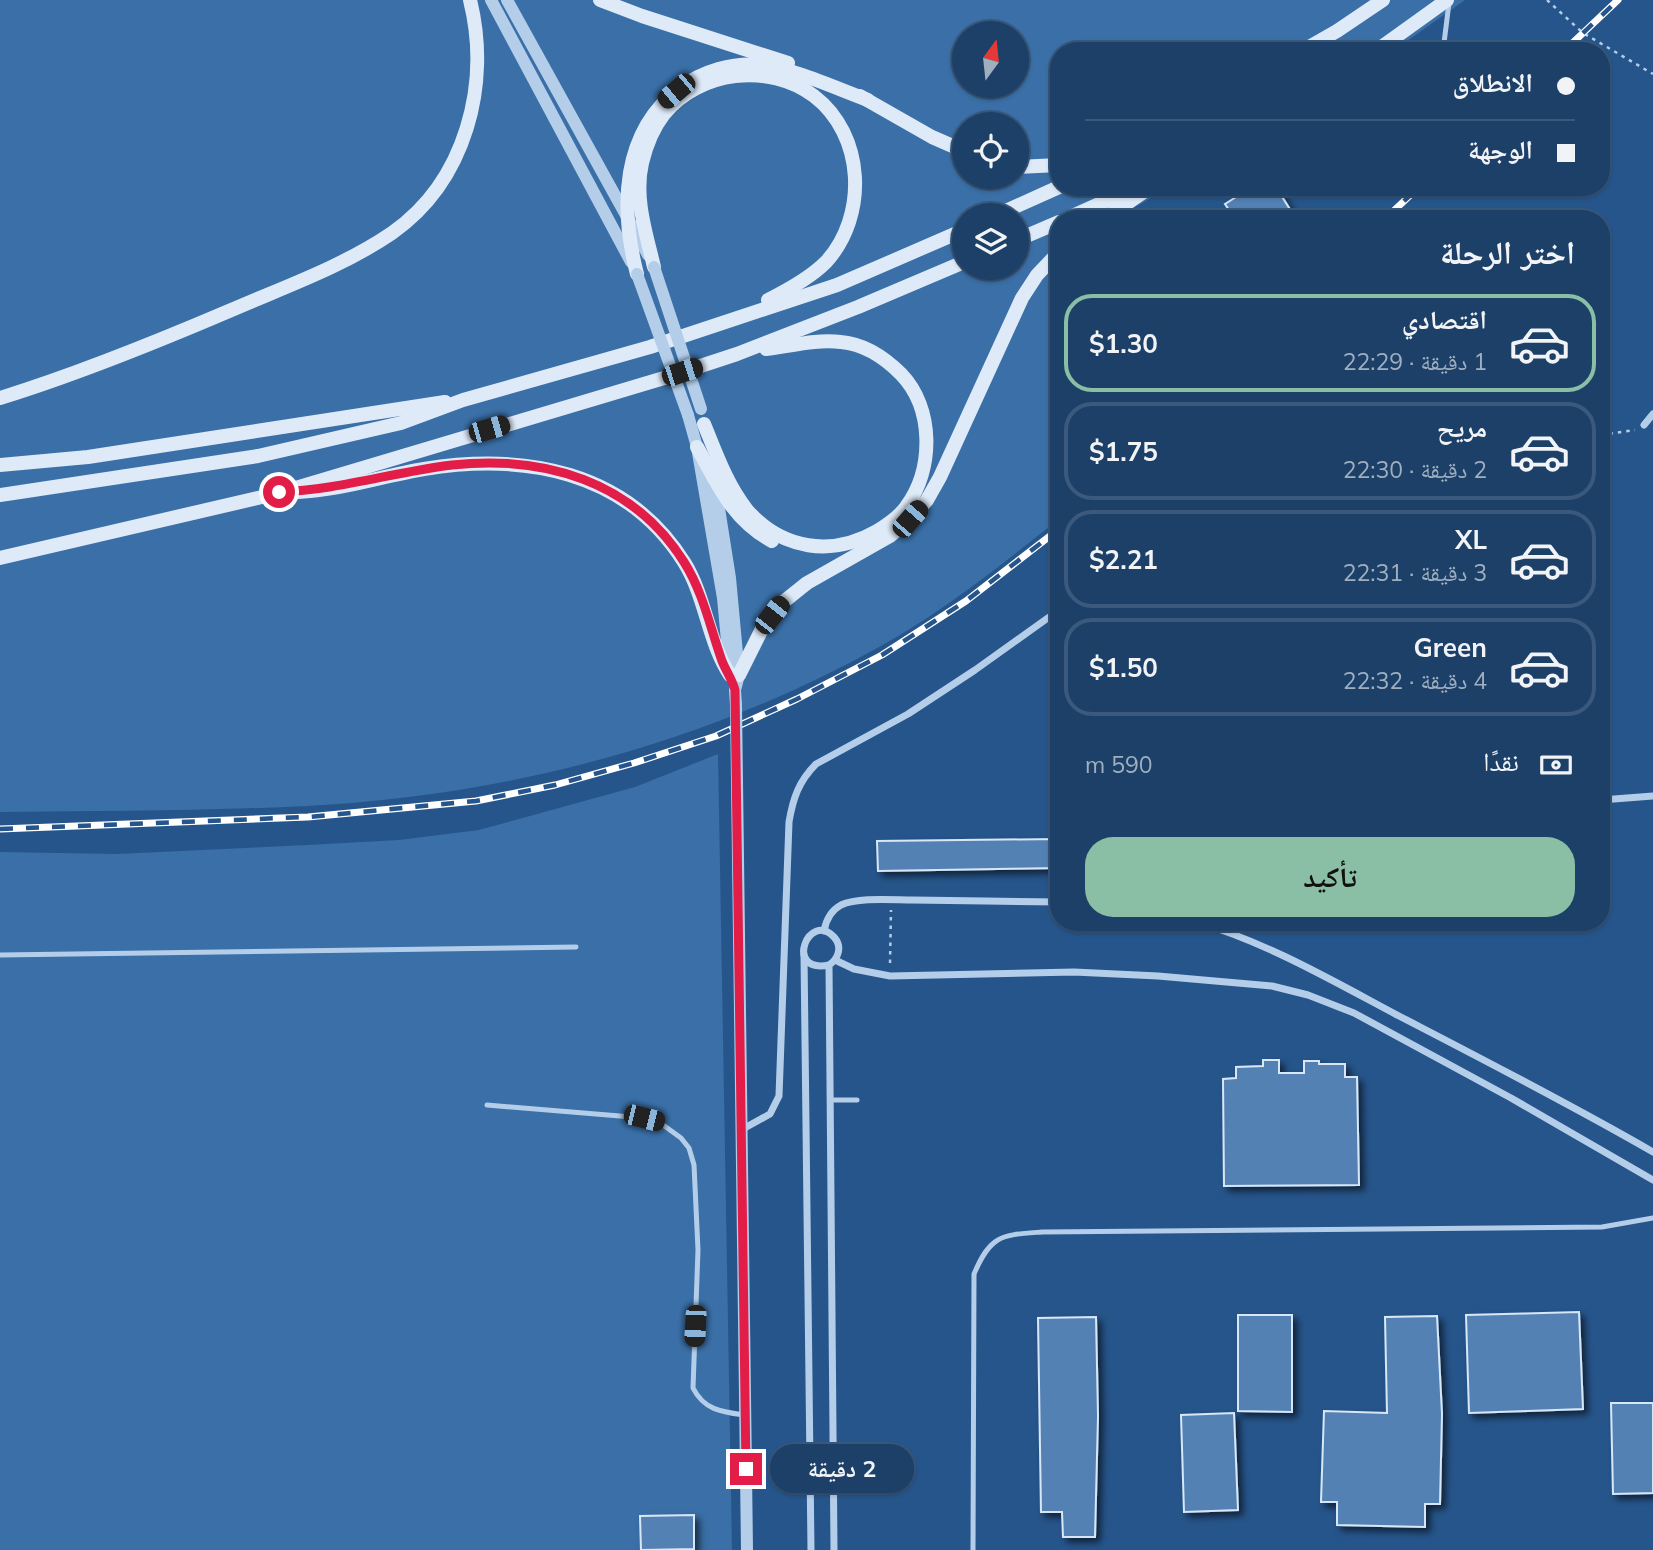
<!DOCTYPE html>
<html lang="ar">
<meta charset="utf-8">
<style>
:root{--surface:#1c4068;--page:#25476e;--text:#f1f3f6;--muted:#a0afc0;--line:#3a597c;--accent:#8abfa5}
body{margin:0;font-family:Mulish,"Noto Naskh Arabic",sans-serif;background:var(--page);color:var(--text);direction:rtl;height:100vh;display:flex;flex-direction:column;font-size:26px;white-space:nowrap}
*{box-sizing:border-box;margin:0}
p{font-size:23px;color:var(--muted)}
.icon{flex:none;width:38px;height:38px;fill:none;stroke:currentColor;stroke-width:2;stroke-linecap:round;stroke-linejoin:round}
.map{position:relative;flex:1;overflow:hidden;direction:ltr}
.drawer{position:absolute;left:1050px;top:210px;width:560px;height:721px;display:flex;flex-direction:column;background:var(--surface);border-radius:28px;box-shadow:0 2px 5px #0004,0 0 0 2px var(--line);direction:rtl}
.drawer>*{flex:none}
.top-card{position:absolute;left:1050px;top:42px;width:560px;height:154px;border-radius:28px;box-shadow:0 2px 5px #0004,0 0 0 2px var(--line);direction:rtl;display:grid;align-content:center;height:154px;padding:0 35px;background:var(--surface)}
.needle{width:46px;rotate:15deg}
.tools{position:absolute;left:952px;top:21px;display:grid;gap:14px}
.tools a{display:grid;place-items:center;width:77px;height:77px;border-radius:50%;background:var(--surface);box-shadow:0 2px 5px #0004,0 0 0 2px var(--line);font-size:35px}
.end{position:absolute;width:32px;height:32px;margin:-16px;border:9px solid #e11d48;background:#fff;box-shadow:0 0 0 4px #fff}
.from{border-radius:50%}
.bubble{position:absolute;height:49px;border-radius:24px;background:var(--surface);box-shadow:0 2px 5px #0004,0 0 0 2px var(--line);font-size:23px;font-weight:700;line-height:49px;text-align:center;direction:rtl}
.car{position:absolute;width:21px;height:42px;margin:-21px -10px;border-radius:9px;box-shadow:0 0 5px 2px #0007;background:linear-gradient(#222 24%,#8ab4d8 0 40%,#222 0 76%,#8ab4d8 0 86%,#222 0)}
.top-card b{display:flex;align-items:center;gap:24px;height:66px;font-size:26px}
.top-card b+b{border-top:2px solid var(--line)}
.top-card i{width:18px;height:18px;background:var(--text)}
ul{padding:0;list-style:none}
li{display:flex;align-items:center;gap:21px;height:98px;margin:0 14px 10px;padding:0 21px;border:4px solid var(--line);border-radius:28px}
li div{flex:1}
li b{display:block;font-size:26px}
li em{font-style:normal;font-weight:700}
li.selected{border-color:var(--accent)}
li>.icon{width:63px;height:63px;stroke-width:1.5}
h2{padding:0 35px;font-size:32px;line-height:84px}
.pay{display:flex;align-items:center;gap:18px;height:77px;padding:0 35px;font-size:26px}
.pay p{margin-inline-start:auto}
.button{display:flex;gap:14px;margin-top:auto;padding:14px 35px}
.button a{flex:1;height:80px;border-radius:28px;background:var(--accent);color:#111;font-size:28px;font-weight:700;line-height:80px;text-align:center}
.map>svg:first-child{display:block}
.green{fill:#3a6fa7;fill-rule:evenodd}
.building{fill:#5281b3;stroke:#d8e7f8;stroke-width:2;filter:url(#shadow)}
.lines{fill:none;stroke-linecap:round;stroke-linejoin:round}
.path{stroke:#b4ceea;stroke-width:2.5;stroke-dasharray:3.5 5;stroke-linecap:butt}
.service{stroke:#b4ceea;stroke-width:5}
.minor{stroke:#b4ceea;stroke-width:7}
.tertiary{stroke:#b4ceea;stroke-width:12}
.secondary{stroke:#deeaf8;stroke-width:14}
.rail-casing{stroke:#fff;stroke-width:7}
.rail{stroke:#26558b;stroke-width:4.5;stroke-dasharray:13;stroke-linecap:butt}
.tertiary-bridge{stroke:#b4ceea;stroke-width:12}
.route{stroke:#e11d48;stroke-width:9}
</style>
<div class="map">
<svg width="1653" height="1550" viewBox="0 0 1653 1550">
<defs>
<filter id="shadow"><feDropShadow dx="4.5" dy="4.5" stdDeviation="3.5" flood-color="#0009"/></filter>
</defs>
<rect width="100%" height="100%" fill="#26558b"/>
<g class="green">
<path d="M0 0H1465L1393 51H1059V187H1170L1132 209 1137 219H1059V519C1001 565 944 611 879 647 705 744 505 796 306 806 204 811 102 811 0 812ZM964 33H1017V86H964ZM964 124H1017V177H964ZM964 215H1017V268H964Z"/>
<polygon points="718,754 732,1550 0,1550 0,852 117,854 308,845 399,840 479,830 635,787"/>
</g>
<g class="building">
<polygon points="1252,187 1276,187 1296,219 1235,219 1225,204"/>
<polygon points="1059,839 1059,868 878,871 877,841"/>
<polygon points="1263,1060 1279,1060 1279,1073 1304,1073 1304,1061 1319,1061 1319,1064 1345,1064 1345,1077 1357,1077 1359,1185 1224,1186 1223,1079 1236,1078 1236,1067 1263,1066"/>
<polygon points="1579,1312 1583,1409 1469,1413 1466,1315"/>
<polygon points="1238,1315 1292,1315 1292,1412 1238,1411"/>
<polygon points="1437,1316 1442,1414 1440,1504 1425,1504 1425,1527 1337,1525 1337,1502 1321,1502 1324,1411 1387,1413 1385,1317"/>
<polygon points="1096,1317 1098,1416 1095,1537 1063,1537 1062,1512 1041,1512 1038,1318"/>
<polygon points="1611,1403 1653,1403 1653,1493 1613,1494"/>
<polygon points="1234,1413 1238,1510 1184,1512 1181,1415"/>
<polygon points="694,1515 694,1549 641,1550 640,1516"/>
</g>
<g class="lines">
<g class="path">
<polyline points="1547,0 1583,33 1653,74"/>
<polyline points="1601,435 1635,430"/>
<polyline points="890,963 891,910"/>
</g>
<g class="service">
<polyline points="1440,51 1444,43 1449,3"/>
<polyline points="0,955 576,947"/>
<polyline points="830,1100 857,1100"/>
<path d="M487 1105 644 1118 659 1122 681 1138 689 1148 694 1165 698 1250 693 1388C704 1410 722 1412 744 1415"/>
<path d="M973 1550 974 1274C991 1234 1002 1235 1042 1232L1602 1227 1653 1218"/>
</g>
<g class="minor">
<polyline points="1644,425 1653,414"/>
<polyline points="1601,800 1653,796"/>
<path d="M1197 922C1268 943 1333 981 1399 1016 1484 1060 1570 1104 1653 1152"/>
<path d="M824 931C826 920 830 911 841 905 858 897 893 900 912 900 961 901 1010 901 1059 902"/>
<polyline points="804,955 811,1550"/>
<polyline points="835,960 854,969 890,976 1074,972 1158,976 1272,986 1308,995 1354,1013 1511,1098 1653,1180"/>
<path d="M829 965C783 974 809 910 834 937 843 947 838 959 829 965L834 1550"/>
<path d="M741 1130 770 1114 779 1096 789 822C793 798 799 781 816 764L908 714 975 670 1059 610"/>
</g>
<g class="tertiary">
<polyline points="491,0 631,262"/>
<polyline points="507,0 648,255"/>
<polyline points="688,415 697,447 723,598 730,673"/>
<polyline points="715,483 730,578 739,675 735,690 736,705"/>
<polyline points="737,781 747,1550"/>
</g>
<g class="secondary">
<polyline points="600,0 642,16 788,63"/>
<polyline points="1302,51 1337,31 1383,0"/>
<polyline points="1376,51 1447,0"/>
<polyline points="860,96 932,137 964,151"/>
<polyline points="1017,167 1059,165"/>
<polyline points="997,215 1059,187"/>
<polyline points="1066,219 1137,187"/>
<polyline points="1104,219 1151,187"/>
<polyline points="1017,240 1059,222"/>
<path d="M654 267C646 233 634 198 642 163 646 146 654 127 664 114 699 71 769 62 814 96 865 135 868 216 826 262 810 278 788 290 768 300"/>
<path d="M637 274C620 208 621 132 680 88 703 71 733 62 761 65 795 69 835 88 868 100"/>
<path d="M0 398C78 374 154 343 229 311 284 287 342 267 392 233 466 181 491 84 470 0"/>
<path d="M704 424C716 453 727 485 747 510 782 550 832 557 877 531 887 525 899 517 906 507 934 469 934 408 901 374 884 357 864 344 841 342 816 339 791 346 766 349"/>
<path d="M697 447C718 485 732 519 772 541"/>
<polyline points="0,465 88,457 445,402"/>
<path d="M298 492C341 490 382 476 424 469 524 453 626 470 684 562 706 597 708 642 730 675"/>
<polyline points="0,495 258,456 401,423 463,400 650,347 837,285 964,230"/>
<polyline points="0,558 279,493 664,378 737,354 858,307 964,262"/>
<polyline points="739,675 763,627 782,603 807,583 890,536 910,519 927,500 940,477 1022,298 1037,275 1059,252"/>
</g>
<defs>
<g id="rail">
<polyline points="1564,51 1618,0"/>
<polyline points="1385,219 1419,187"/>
<polyline points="0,829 308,817 476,801 555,785 634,763 716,736 797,699 882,655 966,601 1059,529"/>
</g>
</defs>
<use href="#rail" class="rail-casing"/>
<use href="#rail" class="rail"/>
<g class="tertiary-bridge">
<polyline points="654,267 701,409"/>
<polyline points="637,274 688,415"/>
<polyline points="736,705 737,781"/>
</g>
</g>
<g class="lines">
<path class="route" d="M279 492C338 490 394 472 452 465 544 455 633 481 684 562 703 592 710 627 722 661 726 671 732 679 735 690L746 1469"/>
</g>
</svg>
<div class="tools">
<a><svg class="needle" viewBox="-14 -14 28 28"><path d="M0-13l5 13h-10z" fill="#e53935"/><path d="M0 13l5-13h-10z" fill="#a0afc0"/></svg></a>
<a><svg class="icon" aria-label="locate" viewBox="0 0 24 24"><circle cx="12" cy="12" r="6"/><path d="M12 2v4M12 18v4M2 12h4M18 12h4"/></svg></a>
<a><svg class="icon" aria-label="layers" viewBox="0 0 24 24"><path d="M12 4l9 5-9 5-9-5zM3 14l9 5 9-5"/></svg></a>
</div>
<i class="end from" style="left:279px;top:492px"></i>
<i class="end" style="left:746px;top:1469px"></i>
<div class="bubble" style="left:770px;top:1444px;width:144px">2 دقيقة</div>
<i class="car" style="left:676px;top:91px;rotate:230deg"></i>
<i class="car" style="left:682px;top:372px;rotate:72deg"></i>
<i class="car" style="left:489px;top:429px;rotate:74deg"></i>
<i class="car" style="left:910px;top:519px;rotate:41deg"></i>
<i class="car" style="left:772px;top:615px;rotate:38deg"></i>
<i class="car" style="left:644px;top:1118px;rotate:104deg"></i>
<i class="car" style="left:695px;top:1326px;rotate:183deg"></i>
<div class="top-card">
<b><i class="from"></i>الانطلاق</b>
<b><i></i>الوجهة</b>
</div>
<section class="drawer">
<h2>اختر الرحلة</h2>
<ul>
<li class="selected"><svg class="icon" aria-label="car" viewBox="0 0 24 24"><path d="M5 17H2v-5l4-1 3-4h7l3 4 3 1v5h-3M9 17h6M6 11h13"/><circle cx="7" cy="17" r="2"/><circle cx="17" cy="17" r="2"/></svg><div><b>اقتصادي</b><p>1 دقيقة · 22:29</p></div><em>$1.30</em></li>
<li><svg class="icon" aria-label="car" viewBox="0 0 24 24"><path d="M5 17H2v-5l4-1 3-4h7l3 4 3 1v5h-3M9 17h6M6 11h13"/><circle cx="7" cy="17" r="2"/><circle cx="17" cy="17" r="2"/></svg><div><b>مريح</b><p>2 دقيقة · 22:30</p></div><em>$1.75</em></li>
<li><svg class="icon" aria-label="car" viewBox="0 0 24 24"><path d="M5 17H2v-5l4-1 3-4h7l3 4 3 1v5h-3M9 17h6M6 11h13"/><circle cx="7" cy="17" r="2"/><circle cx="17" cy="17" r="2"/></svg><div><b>XL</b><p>3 دقيقة · 22:31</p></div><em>$2.21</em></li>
<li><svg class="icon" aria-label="car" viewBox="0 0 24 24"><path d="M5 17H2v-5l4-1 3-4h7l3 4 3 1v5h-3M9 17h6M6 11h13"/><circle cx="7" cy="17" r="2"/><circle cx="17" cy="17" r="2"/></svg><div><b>Green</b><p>4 دقيقة · 22:32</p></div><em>$1.50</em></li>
</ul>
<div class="pay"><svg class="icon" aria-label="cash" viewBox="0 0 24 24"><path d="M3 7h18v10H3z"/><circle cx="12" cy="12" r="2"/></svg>نقدًا<p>590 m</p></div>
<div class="button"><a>تأكيد</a></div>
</section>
</div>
